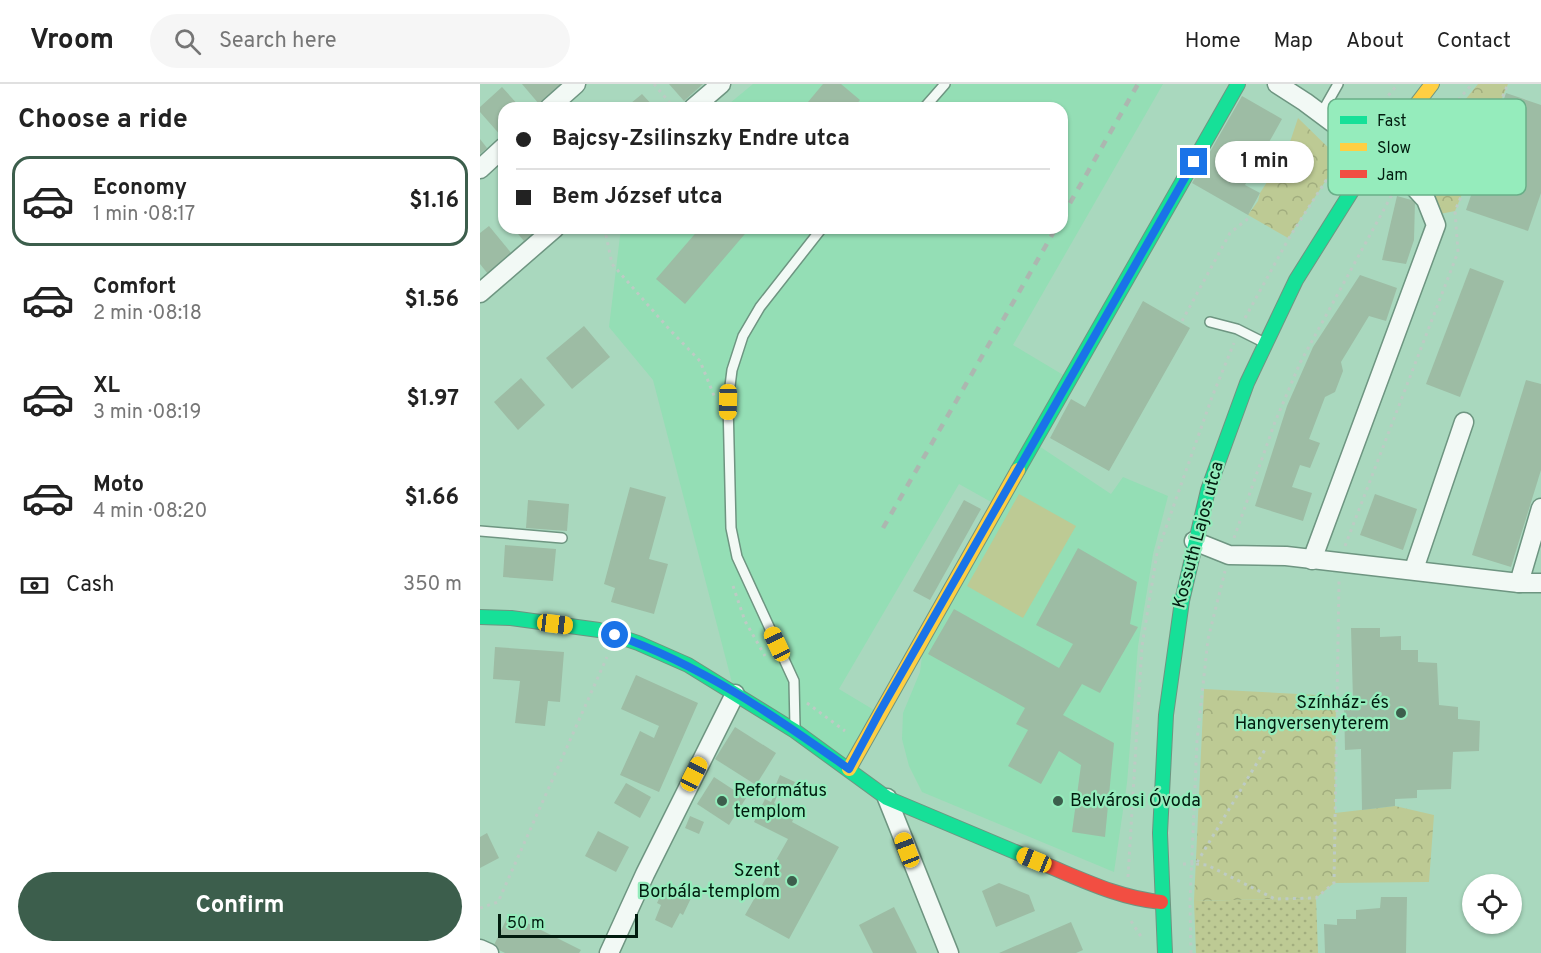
<!DOCTYPE html>
<meta charset="utf-8">
<style>
:root{--surface:#fff;--page:#f6f6f6;--text:#222;--muted:#767676;--line:#e0e0e0;--accent:#3c5e4c}
body{margin:0;font-family:Overpass,sans-serif;background:var(--page);color:var(--text);height:100vh;display:flex;flex-direction:column;font-size:22px;white-space:nowrap}
*{box-sizing:border-box;margin:0}
p{font-size:20px;color:var(--muted)}
.icon{flex:none;width:33px;height:33px;fill:none;stroke:currentColor;stroke-width:2;stroke-linecap:round;stroke-linejoin:round}
.map{position:relative;flex:1;overflow:hidden}
.panel{display:flex;flex-direction:column;background:var(--surface);width:480px}
.panel>*{flex:none}
.guide{position:absolute;left:18px;top:18px;width:570px;height:132px;border-radius:18px;box-shadow:0 2px 4px #0004;display:grid;align-content:center;height:132px;padding:0 18px;background:var(--surface)}
.controls{position:absolute;left:982px;top:790px;display:grid;gap:12px}
.controls a{display:grid;place-items:center;width:60px;height:60px;border-radius:50%;background:var(--surface);box-shadow:0 2px 4px #0004;font-size:30px}
.scale{position:absolute;left:18px;bottom:15px;width:140px;box-sizing:border-box;padding-left:6px;border:3px solid #021c0f;border-top:0;font-size:16px;line-height:21px;white-space:nowrap;color:#021c0f;-webkit-text-stroke:4px #95ecbc;paint-order:stroke}
.end{position:absolute;width:27px;height:27px;margin:-14px;border:8px solid #1a73e8;background:#fff;box-shadow:0 0 0 3px #fff}
.from{border-radius:50%}
.bubble{position:absolute;height:42px;border-radius:21px;background:var(--surface);box-shadow:0 2px 4px #0004;font-size:20px;font-weight:700;line-height:42px;text-align:center}
.car{position:absolute;width:18px;height:36px;margin:-18px -9px;border-radius:8px;box-shadow:0 0 4px 2px #0007;background:linear-gradient(#f5c518 24%,#345 0 40%,#f5c518 0 76%,#345 0 86%,#f5c518 0)}
.guide b{display:flex;align-items:center;gap:21px;height:57px;font-size:22px}
.guide b+b{border-top:2px solid var(--line)}
.guide i{width:15px;height:15px;background:var(--text)}
ul{padding:0;list-style:none}
li{display:flex;align-items:center;gap:18px;height:90px;margin:0 12px 9px;padding:0 6px;border:3px solid transparent;border-radius:18px}
li div{flex:1}
li b{display:block;font-size:22px}
li em{font-style:normal;font-weight:700}
li.selected{border-color:var(--accent)}
li>.icon{width:54px;height:54px;stroke-width:1.5}
h2{padding:0 18px;font-size:27px;line-height:72px}
.pay{display:flex;align-items:center;gap:15px;height:66px;padding:0 18px;font-size:22px}
.pay p{margin-inline-start:auto}
.button{display:flex;gap:12px;margin-top:auto;padding:12px 18px}
.button a{flex:1;height:69px;border-radius:36px;background:var(--accent);color:#fff;font-size:24px;font-weight:700;line-height:69px;text-align:center}
header{display:flex;align-items:center;gap:36px;box-sizing:border-box;height:84px;padding:0 30px;background:var(--surface);border-bottom:2px solid var(--line)}
header strong{font-size:28px}
nav{display:flex;gap:33px;margin-inline-start:auto;font-size:21px}
.search{width:420px;height:54px;background:var(--page);display:flex;align-items:center;gap:15px;box-sizing:border-box;padding:0 21px;border-radius:33px;color:var(--muted);font-size:22px}
main{display:flex;flex:1;min-height:0}
.map>svg:first-child{display:block}
.built{fill:#94deb5}
.grass{fill:url(#grass-dots)}
.forest{fill:url(#forest-crowns)}
.pitch{fill:#bdca94}
.building{fill:#9dbca4}
.lines{fill:none;stroke-linecap:round;stroke-linejoin:round}
.lane-casing{stroke:#6e9581;stroke-width:12}
.street-casing{stroke:#6e9581;stroke-width:21}
.fast-casing{stroke:#6e9581;stroke-width:16}
.slow-casing{stroke:#6e9581;stroke-width:16}
.jam-casing{stroke:#6e9581;stroke-width:16}
.path{stroke:#bdcbc4;stroke-width:3;stroke-dasharray:3 4.5;stroke-linecap:butt}
.lane{stroke:#f2f9f5;stroke-width:9}
.street{stroke:#f2f9f5;stroke-width:18}
.fast{stroke:#16e098;stroke-width:14}
.slow{stroke:#ffcf43;stroke-width:14}
.jam{stroke:#f24e42;stroke-width:14}
.rail{stroke:#acb7b0;stroke-width:4.5;stroke-dasharray:8 8;stroke-linecap:butt}
.route{stroke:#1a73e8;stroke-width:8}
.poi-dot{fill:#3c5e4c;stroke:#95ecbc;stroke-width:2}
.labels{text-anchor:middle;dominant-baseline:central;stroke-width:4.5;stroke-linejoin:round;paint-order:stroke}
.street-label{font-size:18px;fill:#021c0f;stroke:#95ecbc}
.poi-label{font-size:18px;fill:#021c0f;stroke:#95ecbc;text-anchor:end}
.key{fill:#95ecbc;stroke:#69ae88;stroke-width:1.5}
.key-label{font-size:16px;fill:#021c0f}
</style>
<header>
<strong>Vroom</strong>
<div class="search"><svg class="icon" aria-label="search" viewBox="0 0 24 24"><circle cx="10" cy="10" r="6"/><path d="M15 15l6 6"/></svg>Search here</div>
<nav><a>Home</a><a>Map</a><a>About</a><a>Contact</a></nav>
</header>
<main>
<section class="panel">
<h2>Choose a ride</h2>
<ul>
<li class="selected"><svg class="icon" aria-label="car" viewBox="0 0 24 24"><path d="M5 17H2v-5l4-1 3-4h7l3 4 3 1v5h-3M9 17h6M6 11h13"/><circle cx="7" cy="17" r="2"/><circle cx="17" cy="17" r="2"/></svg><div><b>Economy</b><p>1 min · 08:17</p></div><em>$1.16</em></li>
<li><svg class="icon" aria-label="car" viewBox="0 0 24 24"><path d="M5 17H2v-5l4-1 3-4h7l3 4 3 1v5h-3M9 17h6M6 11h13"/><circle cx="7" cy="17" r="2"/><circle cx="17" cy="17" r="2"/></svg><div><b>Comfort</b><p>2 min · 08:18</p></div><em>$1.56</em></li>
<li><svg class="icon" aria-label="car" viewBox="0 0 24 24"><path d="M5 17H2v-5l4-1 3-4h7l3 4 3 1v5h-3M9 17h6M6 11h13"/><circle cx="7" cy="17" r="2"/><circle cx="17" cy="17" r="2"/></svg><div><b>XL</b><p>3 min · 08:19</p></div><em>$1.97</em></li>
<li><svg class="icon" aria-label="car" viewBox="0 0 24 24"><path d="M5 17H2v-5l4-1 3-4h7l3 4 3 1v5h-3M9 17h6M6 11h13"/><circle cx="7" cy="17" r="2"/><circle cx="17" cy="17" r="2"/></svg><div><b>Moto</b><p>4 min · 08:20</p></div><em>$1.66</em></li>
</ul>
<div class="pay"><svg class="icon" aria-label="cash" viewBox="0 0 24 24"><path d="M3 7h18v10H3z"/><circle cx="12" cy="12" r="2"/></svg>Cash<p>350 m</p></div>
<div class="button"><a>Confirm</a></div>
</section>
<div class="map">
<svg width="1061" height="869" viewBox="0 0 1061 869">
<defs>
<pattern id="grass-dots" width="8" height="8" patternUnits="userSpaceOnUse" patternTransform="scale(1.5)"><rect width="8" height="8" fill="#bdca94"/><path d="M2 2h.1M6 6h.1" fill="none" stroke="#a1ad7e" stroke-width="1.8" stroke-linecap="round"/></pattern>
<pattern id="forest-crowns" width="20" height="18" patternUnits="userSpaceOnUse" patternTransform="scale(1.5)"><rect width="20" height="18" fill="#bdca94"/><path d="M2 6a3 3 0 1 1 6 0M12 15a3 3 0 1 1 6 0" fill="none" stroke="#a1ad7e"/></pattern>
</defs>
<rect width="100%" height="100%" fill="#a9d8be"/>
<g class="built">
<polygon points="273,0 683,0 533,261 585,292 513,419 479,400 359,605 399,629 369,685 255,610 173,296 129,243 141,144 582,144 582,24 244,24"/>
<polygon points="559,362 631,410 643,393 688,412 673,470 658,562 647,699 634,788 442,708 429,682 422,655 423,629 440,588 442,572"/>
</g>
<polygon class="grass" points="836,814 838,869 716,869 714,817"/>
<g class="forest">
<polygon points="998,0 1028,0 975,127 960,130 937,75"/>
<polygon points="818,34 860,75 808,154 768,131 778,117 780,109 807,67"/>
<polygon points="724,605 856,612 855,729 915,722 954,731 949,798 854,799 836,814 714,817"/>
</g>
<polygon class="pitch" points="539,410 596,442 543,534 487,502"/>
<g class="building">
<polygon points="42,0 81,0 59,20"/>
<polygon points="189,0 223,0 204,17"/>
<polygon points="343,0 361,0 380,16 373,24 323,24"/>
<polygon points="22,3 41,24 24,24 24,51 22,53 0,28 0,23"/>
<polygon points="1026,9 1061,21 1061,109 1048,147 986,126"/>
<polygon points="162,10 175,24 145,24"/>
<polygon points="762,12 802,35 765,101 780,109 768,131 712,99"/>
<polygon points="0,55 7,64 0,70"/>
<polygon points="917,112 935,117 934,156 926,180 902,176"/>
<polygon points="9,142 32,170 8,190 0,180 0,149"/>
<polygon points="33,144 59,144 44,157"/>
<polygon points="220,144 270,144 205,220 176,195"/>
<polygon points="990,184 1024,197 980,313 946,300"/>
<polygon points="880,191 917,204 906,237 889,232 861,278 863,287 855,308 845,313 829,355 840,359 830,384 820,381 812,403 832,409 823,437 775,422 807,322 833,263"/>
<polygon points="663,217 710,244 629,387 570,354 591,315 605,323"/>
<polygon points="104,242 130,273 92,305 66,274"/>
<polygon points="41,294 65,321 38,346 14,318"/>
<polygon points="1046,296 1061,300 1061,386 1031,483 992,471"/>
<polygon points="150,403 186,413 169,475 188,480 174,530 131,518 135,504 124,500"/>
<polygon points="895,410 937,425 923,466 880,451"/>
<polygon points="48,416 89,420 87,447 46,444"/>
<polygon points="484,416 501,425 450,516 433,507"/>
<polygon points="25,461 76,465 73,497 23,493"/>
<polygon points="598,464 657,498 650,540 658,543 620,609 602,600 583,631 634,659 625,753 592,748 601,681 579,667 561,700 528,682 548,646 536,640 545,624 448,570 474,525 579,584 593,560 556,541"/>
<polygon points="871,544 900,544 900,553 921,552 921,566 938,566 938,578 957,579 959,621 978,623 978,635 1000,637 999,667 973,668 971,705 937,706 937,714 915,715 915,722 882,726 881,665 865,666 864,616 873,616"/>
<polygon points="15,563 84,568 80,618 68,617 65,642 35,639 40,597 13,595"/>
<polygon points="156,591 218,619 179,708 140,691 160,647 174,654 179,642 141,625"/>
<polygon points="255,643 296,669 276,701 235,675"/>
<polygon points="300,691 315,698 309,710 300,706 294,719 316,730 312,738 359,763 309,855 265,831 308,755 274,738 285,715 291,718 296,707 294,705"/>
<polygon points="234,693 266,714 249,741 217,720"/>
<polygon points="146,699 171,713 160,734 134,719"/>
<polygon points="210,732 224,738 219,750 205,744"/>
<polygon points="118,747 149,763 136,788 105,772"/>
<polygon points="7,749 19,774 0,784 0,753"/>
<polygon points="519,799 549,811 555,827 516,843 502,807"/>
<polygon points="186,800 212,812 203,831 200,829 192,844 175,836 181,821 177,819"/>
<polygon points="901,813 927,813 926,869 845,869 844,840 857,841 857,835 876,835 876,826 900,824"/>
<polygon points="414,823 437,869 393,869 379,841"/>
<polygon points="29,830 101,866 99,869 25,869 13,863"/>
<polygon points="591,838 603,866 596,869 519,869"/>
</g>
<g class="lines">
<defs>
<g id="lane">
<polyline points="444,24 465,0"/>
<polyline points="841,30 858,0"/>
<polyline points="730,238 757,245 783,258"/>
<polyline points="0,447 82,454"/>
<polyline points="315,643 314,597 257,473 251,444 248,318 252,286 263,252 280,223 342,144"/>
</g>
<g id="street">
<polyline points="797,0 825,18 923,91 946,116 956,141 832,476"/>
<polyline points="69,24 96,0"/>
<polyline points="213,24 241,0"/>
<polyline points="0,85 24,63"/>
<polyline points="0,209 75,144"/>
<polyline points="714,457 749,471 806,472 1039,499 1061,499"/>
<polyline points="934,485 984,338"/>
<polyline points="1039,499 1061,424"/>
<polyline points="407,714 469,869"/>
<polyline points="0,865 9,869"/>
<polyline points="129,869 165,790 255,610"/>
</g>
<g id="fast">
<polyline points="538,386 758,0"/>
<polyline points="0,533 31,534 119,546 158,559 208,581 315,647 407,714 564,780"/>
<polyline points="685,869 680,749 686,631 702,517 728,406 767,299 816,196 880,94"/>
</g>
<g id="slow">
<polyline points="880,94 952,0"/>
<polyline points="369,685 538,386"/>
</g>
<path id="jam" d="M564 780C603 796 639 814 681 818"/>
</defs>
<use href="#lane" class="lane-casing"/>
<use href="#street" class="street-casing"/>
<use href="#fast" class="fast-casing"/>
<use href="#slow" class="slow-casing"/>
<use href="#jam" class="jam-casing"/>
<g class="path">
<polyline points="174,0 194,24"/>
<polyline points="884,40 918,0"/>
<polyline points="932,75 951,48 992,0"/>
<polyline points="129,144 126,151 132,180 190,246 220,277 235,314"/>
<polyline points="765,234 809,154 863,70"/>
<polyline points="702,237 750,149 770,133"/>
<polyline points="754,454 795,338 820,279 914,107"/>
<polyline points="865,462 978,168 975,127 1028,0"/>
<polyline points="253,502 265,537 285,572"/>
<polyline points="327,619 365,647"/>
<polyline points="703,780 716,780 786,664"/>
<polyline points="716,780 727,781 795,815 836,814 854,799 859,497"/>
<polyline points="648,793 662,562 677,469 732,313 754,259"/>
<polyline points="0,824 18,818 127,573"/>
<polyline points="651,837 662,854"/>
<polyline points="711,869 710,818 717,657 728,555 745,487"/>
</g>
<use href="#lane" class="lane"/>
<use href="#street" class="street"/>
<use href="#fast" class="fast"/>
<use href="#slow" class="slow"/>
<use href="#jam" class="jam"/>
<g class="rail">
<polyline points="582,133 658,0"/>
<polyline points="403,444 576,144"/>
</g>
</g>
<g class="lines">
<path class="route" d="M135 551C220 580 296 633 369 685L399 629 714 78"/>
</g>
<g class="poi-dot">
<circle cx="921" cy="629" r="6"/>
<circle cx="242" cy="717" r="6"/>
<circle cx="578" cy="717" r="6"/>
<circle cx="312" cy="797" r="6"/>
</g>
<g class="labels">
<g class="street-label">
<text transform="translate(719 451) rotate(-75)">Kossuth Lajos utca</text>
</g>
<g class="poi-label">
<text x="909" y="619">Színház- és<tspan x="909" dy="21">Hangversenyterem</tspan></text>
<text x="254" y="707" text-anchor="start">Református<tspan x="254" dy="21">templom</tspan></text>
<text x="590" y="717" text-anchor="start">Belvárosi Óvoda</text>
<text x="300" y="787">Szent<tspan x="300" dy="21">Borbála-templom</tspan></text>
</g>
</g>
<rect x="848" y="15" width="198" height="96" rx="9" class="key"/>
<rect x="860" y="32" width="27" height="8" fill="#16e098"/>
<rect x="860" y="59" width="27" height="8" fill="#ffcf43"/>
<rect x="860" y="86" width="27" height="8" fill="#f24e42"/>
<g class="key-label">
<text x="897" y="42">Fast</text>
<text x="897" y="69">Slow</text>
<text x="897" y="96">Jam</text>
</g>
</svg>
<div class="controls">
<a><svg class="icon" aria-label="locate" viewBox="0 0 24 24"><circle cx="12" cy="12" r="6"/><path d="M12 2v4M12 18v4M2 12h4M18 12h4"/></svg></a>
</div>
<div class="scale">50 m</div>
<i class="end from" style="left:135px;top:551px"></i>
<i class="end" style="left:714px;top:78px"></i>
<div class="bubble" style="left:735px;top:57px;width:99px">1 min</div>
<i class="car" style="left:248px;top:318px;rotate:181deg"></i>
<i class="car" style="left:75px;top:540px;rotate:97deg"></i>
<i class="car" style="left:297px;top:560px;rotate:335deg"></i>
<i class="car" style="left:214px;top:690px;rotate:27deg"></i>
<i class="car" style="left:427px;top:766px;rotate:339deg"></i>
<i class="car" style="left:554px;top:776px;rotate:292deg"></i>
<div class="guide">
<b><i class="from"></i>Bajcsy-Zsilinszky Endre utca</b>
<b><i></i>Bem József utca</b>
</div>
</div>
</main>
